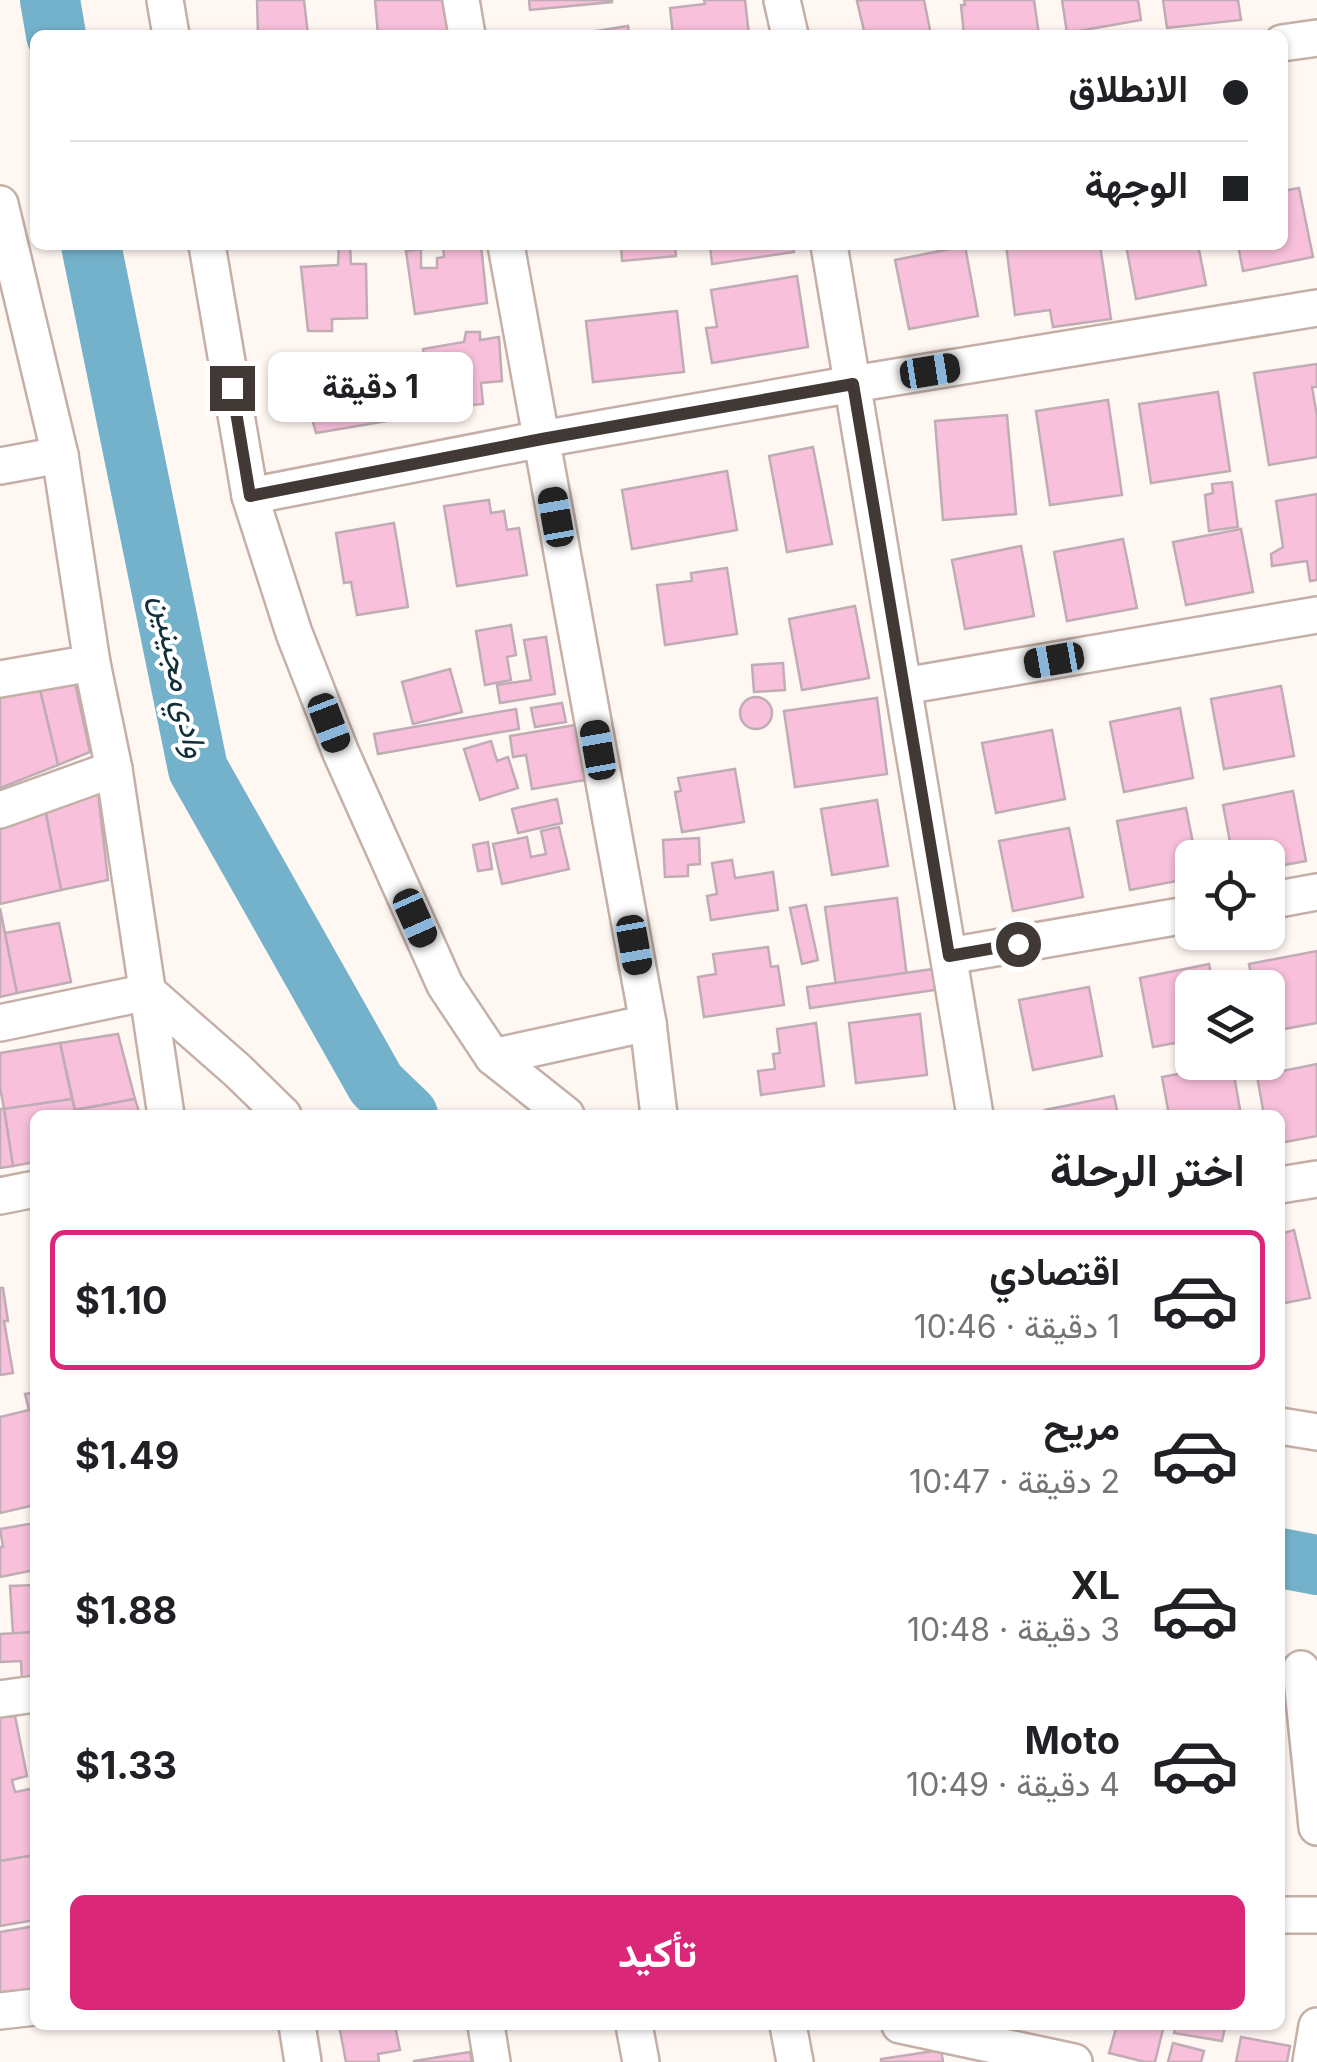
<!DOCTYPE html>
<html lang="ar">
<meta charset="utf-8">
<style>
:root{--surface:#fff;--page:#f2f2f2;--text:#202124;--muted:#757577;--line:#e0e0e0;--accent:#db2777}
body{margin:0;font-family:Inter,Vazirmatn,sans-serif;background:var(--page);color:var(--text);direction:rtl;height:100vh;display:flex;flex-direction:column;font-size:38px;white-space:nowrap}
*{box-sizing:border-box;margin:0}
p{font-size:32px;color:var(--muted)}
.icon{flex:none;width:55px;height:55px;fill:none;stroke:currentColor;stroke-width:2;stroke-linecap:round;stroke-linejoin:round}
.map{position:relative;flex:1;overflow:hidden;direction:ltr}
.drawer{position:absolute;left:30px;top:1110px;width:1255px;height:920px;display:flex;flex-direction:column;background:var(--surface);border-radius:15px;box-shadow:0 2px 8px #0004;direction:rtl}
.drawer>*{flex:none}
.banner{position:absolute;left:30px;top:30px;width:1258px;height:220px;border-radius:15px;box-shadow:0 2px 8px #0004;direction:rtl;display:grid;align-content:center;height:220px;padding:0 40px;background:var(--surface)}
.controls{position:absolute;left:1175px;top:840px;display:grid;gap:20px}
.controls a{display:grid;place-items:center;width:110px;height:110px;border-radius:15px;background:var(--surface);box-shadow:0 2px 8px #0004;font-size:50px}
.end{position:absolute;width:45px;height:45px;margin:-22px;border:12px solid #413935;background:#fff;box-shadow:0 0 0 5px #fff}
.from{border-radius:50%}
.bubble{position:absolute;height:70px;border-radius:15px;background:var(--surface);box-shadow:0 2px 8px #0004;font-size:32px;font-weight:700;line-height:70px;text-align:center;direction:rtl}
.car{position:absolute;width:30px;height:60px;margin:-30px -15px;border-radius:12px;box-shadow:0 0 8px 2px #0007;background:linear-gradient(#222 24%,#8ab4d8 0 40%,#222 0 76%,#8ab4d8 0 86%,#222 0)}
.banner b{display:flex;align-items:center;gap:35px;height:95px;font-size:38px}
.banner b+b{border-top:2px solid var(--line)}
.banner i{width:25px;height:25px;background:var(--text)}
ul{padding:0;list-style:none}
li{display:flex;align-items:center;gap:30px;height:140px;margin:0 20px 15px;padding:0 20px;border:5px solid transparent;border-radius:15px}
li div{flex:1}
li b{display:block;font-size:38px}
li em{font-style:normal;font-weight:700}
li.active{border-color:var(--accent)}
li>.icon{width:90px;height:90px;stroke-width:1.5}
h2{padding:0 40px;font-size:45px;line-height:120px}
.cta{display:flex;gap:20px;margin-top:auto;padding:20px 40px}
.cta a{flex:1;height:115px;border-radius:15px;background:var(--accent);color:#fff;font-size:40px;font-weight:700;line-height:115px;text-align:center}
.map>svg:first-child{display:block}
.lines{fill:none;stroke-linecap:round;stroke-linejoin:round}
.river{stroke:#74b2cb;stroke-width:60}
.building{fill:#f8c0db;stroke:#c0acb5;stroke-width:2.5}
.minor-casing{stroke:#c4b0a7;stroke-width:40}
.minor{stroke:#fff;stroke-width:35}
.route{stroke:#413935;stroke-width:12}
.labels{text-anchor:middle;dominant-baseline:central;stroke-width:8;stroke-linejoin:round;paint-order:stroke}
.water-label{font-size:32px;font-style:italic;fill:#102f3a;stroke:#fff}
</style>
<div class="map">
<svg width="1317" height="2062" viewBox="0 0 1317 2062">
<rect width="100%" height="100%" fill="#fff7f2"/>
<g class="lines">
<g class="river">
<polyline points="50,0 56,35"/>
<polyline points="91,245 198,769 376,1084 408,1115"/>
<polyline points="1280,1558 1317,1565"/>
</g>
</g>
<g class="building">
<polygon points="257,0 304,0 308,35 258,35"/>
<polygon points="375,0 454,0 454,35 378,35"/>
<polygon points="529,0 612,0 612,2 530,10"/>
<polygon points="704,0 745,0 749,35 673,35 670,8 705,4"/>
<polygon points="863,0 924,0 931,35 865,35 857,1"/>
<polygon points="964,0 1034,0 1039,35 964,35 961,5 965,5"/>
<polygon points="1062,0 1138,0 1141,20 1067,33"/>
<polygon points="1163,0 1238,0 1241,20 1167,28"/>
<polygon points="628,26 629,35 571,35"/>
<polygon points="1299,188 1313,257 1243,271 1238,245 1282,245 1282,191"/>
<polygon points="339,245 350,245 351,264 366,264 367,318 332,319 332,331 308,331 301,267 338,265"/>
<polygon points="443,245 481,245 487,303 415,314 406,251 421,249 421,268 437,268 437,258 444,257"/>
<polygon points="621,245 675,245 676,256 622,261"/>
<polygon points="710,245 793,245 794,252 712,264"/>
<polygon points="1006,245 1100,245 1111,319 1053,327 1050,310 1015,315"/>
<polygon points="1126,245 1198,245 1206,285 1136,299"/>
<polygon points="965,246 978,316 909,329 895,260"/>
<polygon points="797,276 808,347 712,363 706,328 717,327 711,290"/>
<polygon points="677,311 684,372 593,382 586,321"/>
<polygon points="466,332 480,332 480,340 499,337 502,381 481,383 483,404 432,409 423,349 464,342"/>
<polygon points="369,364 369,374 362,376 362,389 385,393 387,421 316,433 299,372 335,365"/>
<polygon points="1317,364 1317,387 1312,387 1317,416 1317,457 1269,465 1254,373"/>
<polygon points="1218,392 1230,471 1151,483 1139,404"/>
<polygon points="1108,400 1122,495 1050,505 1036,411"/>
<polygon points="1007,415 1016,514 943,520 935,421"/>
<polygon points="813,447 832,544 787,552 769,456"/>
<polygon points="727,471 737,530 632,549 622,490"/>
<polygon points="1232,482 1238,527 1209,531 1205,495 1213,493 1212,484"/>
<polygon points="1317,494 1317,580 1310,581 1307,561 1272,566 1271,554 1283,547 1276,501"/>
<polygon points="489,500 491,513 504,511 507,530 519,528 527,575 457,586 444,506"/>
<polygon points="394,523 408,607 357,615 351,582 344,583 336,533"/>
<polygon points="1241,529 1253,592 1186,605 1173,542"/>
<polygon points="1123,539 1137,608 1067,621 1054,552"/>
<polygon points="1021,546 1034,616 965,629 952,560"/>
<polygon points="727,568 737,634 665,645 657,585 692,581 691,573"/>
<polygon points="855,606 869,678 802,690 789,619"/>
<polygon points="511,625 516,655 507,657 511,680 485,685 476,631"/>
<polygon points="546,637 555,694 500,703 497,685 531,680 524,640"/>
<polygon points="783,663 785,690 754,692 752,665"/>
<polygon points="450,669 462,712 413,724 402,682"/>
<polygon points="75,683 90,752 58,765 40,690"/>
<polygon points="1281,686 1294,756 1224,769 1211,699"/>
<polygon points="40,690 58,765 0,788 0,698"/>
<circle cx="756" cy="713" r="16"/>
<polygon points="877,698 887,774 795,787 784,711"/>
<polygon points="562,703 566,722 535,727 531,708"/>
<polygon points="1180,708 1193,778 1124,792 1110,722"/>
<polygon points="516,709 519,729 378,754 374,734"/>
<polygon points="581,724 591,779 532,789 526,755 513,757 510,736"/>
<polygon points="1052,730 1065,799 996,813 982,743"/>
<polygon points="491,741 497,761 508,757 518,788 480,800 464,749"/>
<polygon points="735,769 744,822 682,832 675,792 681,791 678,778"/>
<polygon points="1293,791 1306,861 1268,868 1268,858 1233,858 1223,805"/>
<polygon points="98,792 108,880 61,890 45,809"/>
<polygon points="557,799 562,823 518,833 512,809"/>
<polygon points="877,800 888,866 832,875 821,809"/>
<polygon points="1186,808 1196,858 1192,858 1192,878 1130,890 1117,821"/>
<polygon points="45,809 61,890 0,904 0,824"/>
<polygon points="559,827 569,869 502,884 493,844 527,837 531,857 546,854 541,831"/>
<polygon points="1069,828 1083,897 1013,911 999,841"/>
<polygon points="699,838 700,864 688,865 688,876 665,877 663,840"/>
<polygon points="488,842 492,869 478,871 473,845"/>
<polygon points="732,860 735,878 773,872 778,910 711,920 707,896 717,894 712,863"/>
<polygon points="897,898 907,977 836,986 825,907"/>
<polygon points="806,905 818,960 802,964 790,908"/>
<polygon points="0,908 17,993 0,997"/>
<polygon points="59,923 71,982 17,993 5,933"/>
<polygon points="768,947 771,967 778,966 784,1005 704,1017 698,977 716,974 713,954"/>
<polygon points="1317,951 1317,1023 1268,1032 1268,988 1254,988 1249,964"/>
<polygon points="1209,964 1214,988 1192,988 1192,1040 1153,1047 1140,978"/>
<polygon points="933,969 935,990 810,1008 807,987"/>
<polygon points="1089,987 1102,1056 1033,1070 1019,1000"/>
<polygon points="920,1014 927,1075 856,1083 849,1023"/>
<polygon points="816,1023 824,1086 761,1095 758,1071 775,1069 773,1054 780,1053 777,1029"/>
<polygon points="118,1034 135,1099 75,1110 60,1043"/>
<polygon points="60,1043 72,1099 4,1109 0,1087 0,1053"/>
<polygon points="1232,1064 1241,1115 1169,1115 1162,1077"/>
<polygon points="1317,1064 1317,1136 1280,1143 1280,1115 1264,1115 1257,1076"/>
<polygon points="1114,1096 1118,1115 1046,1115 1045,1110"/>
<polygon points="72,1099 76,1115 35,1115 35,1162 13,1166 4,1109"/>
<polygon points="135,1099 140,1115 76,1115 75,1110"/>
<polygon points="0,1109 4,1109 13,1166 0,1168"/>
<polygon points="1294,1230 1310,1298 1280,1304 1280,1234"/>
<polygon points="0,1288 3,1288 8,1321 4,1321 13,1373 0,1375"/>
<polygon points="35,1392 35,1423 31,1424 35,1442 35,1505 0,1513 0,1417 29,1410 25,1394"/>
<polygon points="35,1523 35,1570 0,1577 0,1547 3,1547 0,1529"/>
<polygon points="35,1585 35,1632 13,1634 10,1586"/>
<polygon points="35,1632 35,1682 22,1682 21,1661 0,1662 0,1634"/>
<polygon points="15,1716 27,1776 12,1780 15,1792 35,1788 35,1855 0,1861 0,1717"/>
<polygon points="35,1855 35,1920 0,1926 0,1861"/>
<polygon points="35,1926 35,1999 0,2005 0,1932"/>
<polygon points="339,2025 395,2025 400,2050 378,2054 379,2062 346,2062"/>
<polygon points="1117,2025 1164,2025 1155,2062 1145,2062 1109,2053"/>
<polygon points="1176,2025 1225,2027 1222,2041 1174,2033"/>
<polygon points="1241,2037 1290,2046 1287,2062 1236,2062"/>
<polygon points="1173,2043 1204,2051 1201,2062 1168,2062"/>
<polygon points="941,2050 943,2062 881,2062 881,2059"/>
<polygon points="470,2052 472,2062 414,2062 414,2061"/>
</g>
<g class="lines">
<defs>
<g id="minor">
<polyline points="165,0 171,35"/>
<polyline points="461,0 467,35"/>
<polyline points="782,0 790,35"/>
<polyline points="1282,43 1317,38"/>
<polyline points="0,204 60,455 92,663 114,769 166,1115"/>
<polyline points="207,245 250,496 294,633 341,753 445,985 493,1057 566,1115"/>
<polyline points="506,245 648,1023 659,1115"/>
<polyline points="829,245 975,1115"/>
<polyline points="0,466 60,455"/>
<polyline points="250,496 542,439 853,384 1317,308"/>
<polyline points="0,679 92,663"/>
<polyline points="904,686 1317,615"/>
<polyline points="0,810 114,769"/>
<polyline points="1268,901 1317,892"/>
<polyline points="949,956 1192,914"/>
<polyline points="148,992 238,1071 283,1115"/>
<polyline points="0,1023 148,992"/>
<polyline points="493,1057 648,1023"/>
<polyline points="1280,1185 1317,1179"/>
<polyline points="0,1196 35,1189"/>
<polyline points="1280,1426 1317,1432"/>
<polyline points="1301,1669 1317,1827"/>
<polyline points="0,1699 35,1694"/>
<polyline points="1280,1915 1317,1915"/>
<polyline points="0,2011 35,2007"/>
<polyline points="297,2025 303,2062"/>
<polyline points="486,2025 492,2062"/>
<polyline points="634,2025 641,2062"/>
<polyline points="788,2025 795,2062"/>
<polyline points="900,2025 1074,2062"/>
<polyline points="1311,2062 1317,2026"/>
</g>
</defs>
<use href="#minor" class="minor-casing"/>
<use href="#minor" class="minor"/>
</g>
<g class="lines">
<polyline class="route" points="232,388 250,496 542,439 853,384 949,956 1018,944"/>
</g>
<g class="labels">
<g class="water-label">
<text transform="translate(180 676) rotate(78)">وادي مجينين</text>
</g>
</g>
</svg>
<div class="controls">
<a><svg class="icon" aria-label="locate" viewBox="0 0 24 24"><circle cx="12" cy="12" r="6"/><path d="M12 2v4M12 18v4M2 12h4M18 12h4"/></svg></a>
<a><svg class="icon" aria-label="layers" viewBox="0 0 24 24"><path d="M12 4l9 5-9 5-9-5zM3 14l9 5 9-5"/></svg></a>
</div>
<i class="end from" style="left:1018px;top:944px"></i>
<i class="end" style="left:232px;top:388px"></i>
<div class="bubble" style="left:268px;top:352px;width:205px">1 دقيقة</div>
<i class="car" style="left:930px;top:371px;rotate:81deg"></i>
<i class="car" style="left:556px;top:517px;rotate:350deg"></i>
<i class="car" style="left:1054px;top:660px;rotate:260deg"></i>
<i class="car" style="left:329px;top:723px;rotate:159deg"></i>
<i class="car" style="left:598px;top:750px;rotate:350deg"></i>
<i class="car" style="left:415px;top:918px;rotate:156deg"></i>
<i class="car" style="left:634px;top:945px;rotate:170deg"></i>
<div class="banner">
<b><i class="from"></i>الانطلاق</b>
<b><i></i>الوجهة</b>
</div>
<section class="drawer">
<h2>اختر الرحلة</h2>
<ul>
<li class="active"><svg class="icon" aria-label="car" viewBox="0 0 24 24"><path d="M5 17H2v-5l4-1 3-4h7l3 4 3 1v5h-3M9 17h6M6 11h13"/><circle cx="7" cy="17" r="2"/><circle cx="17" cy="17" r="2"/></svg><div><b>اقتصادي</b><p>1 دقيقة · 10:46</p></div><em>$1.10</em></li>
<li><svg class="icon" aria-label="car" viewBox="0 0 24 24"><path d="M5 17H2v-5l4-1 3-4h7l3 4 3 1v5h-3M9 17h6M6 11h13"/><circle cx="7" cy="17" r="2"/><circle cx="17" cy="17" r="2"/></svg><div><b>مريح</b><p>2 دقيقة · 10:47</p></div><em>$1.49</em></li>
<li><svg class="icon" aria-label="car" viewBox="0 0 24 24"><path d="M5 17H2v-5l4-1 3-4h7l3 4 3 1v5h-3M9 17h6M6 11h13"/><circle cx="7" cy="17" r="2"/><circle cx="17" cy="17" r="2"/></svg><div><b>XL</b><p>3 دقيقة · 10:48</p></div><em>$1.88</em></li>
<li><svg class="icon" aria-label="car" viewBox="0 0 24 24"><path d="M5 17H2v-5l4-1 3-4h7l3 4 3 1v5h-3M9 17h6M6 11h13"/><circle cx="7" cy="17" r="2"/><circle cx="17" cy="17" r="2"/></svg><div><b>Moto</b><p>4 دقيقة · 10:49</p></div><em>$1.33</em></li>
</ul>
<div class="cta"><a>تأكيد</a></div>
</section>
</div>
